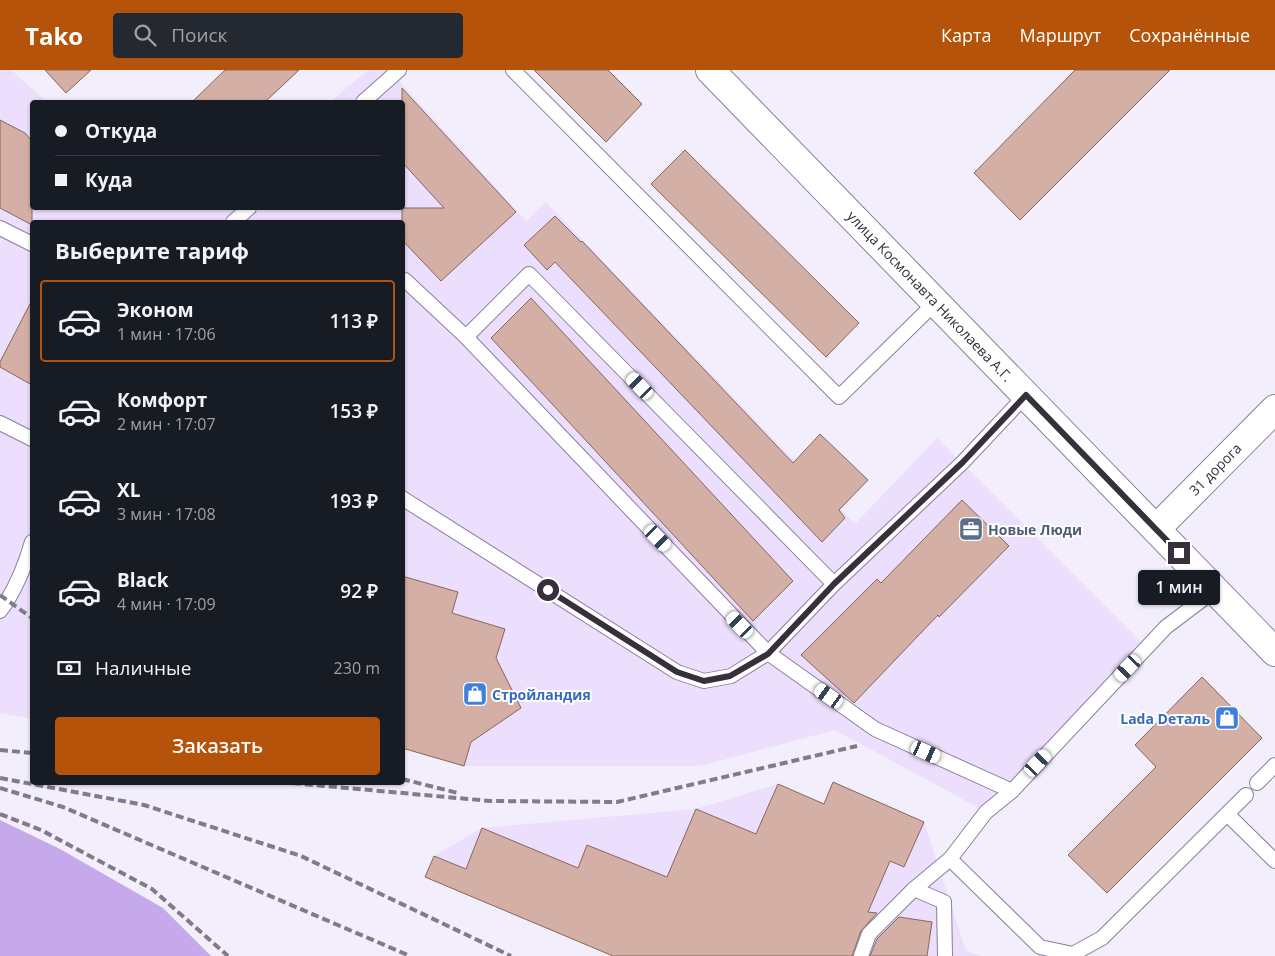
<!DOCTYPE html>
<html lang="ru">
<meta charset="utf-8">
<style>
:root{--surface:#171b24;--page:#242831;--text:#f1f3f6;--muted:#9ea1a6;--line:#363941;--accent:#b45309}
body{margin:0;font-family:"Open Sans",sans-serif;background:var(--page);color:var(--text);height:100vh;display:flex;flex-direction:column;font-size:19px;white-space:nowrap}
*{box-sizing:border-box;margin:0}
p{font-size:16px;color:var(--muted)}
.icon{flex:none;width:28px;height:28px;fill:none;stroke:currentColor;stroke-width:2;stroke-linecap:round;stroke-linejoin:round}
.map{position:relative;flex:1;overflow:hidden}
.drawer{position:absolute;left:30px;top:150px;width:375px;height:565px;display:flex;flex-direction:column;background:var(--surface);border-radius:5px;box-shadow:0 1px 4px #0004}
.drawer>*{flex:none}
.top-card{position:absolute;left:30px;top:30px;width:375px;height:110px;border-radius:5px;box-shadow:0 1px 4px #0004;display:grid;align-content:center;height:110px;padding:0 25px;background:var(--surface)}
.end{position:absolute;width:22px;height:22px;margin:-11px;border:6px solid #35303c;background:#fff;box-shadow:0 0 0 2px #fff}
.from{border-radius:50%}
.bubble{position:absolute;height:35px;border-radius:5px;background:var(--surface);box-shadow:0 1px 4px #0004;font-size:16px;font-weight:600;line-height:35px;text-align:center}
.car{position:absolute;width:15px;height:30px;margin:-15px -8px;border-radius:6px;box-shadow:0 0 4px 1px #0007;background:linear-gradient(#fff 24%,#345 0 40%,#fff 0 76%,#345 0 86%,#fff 0)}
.top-card b{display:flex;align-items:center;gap:18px;height:48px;font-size:19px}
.top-card b+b{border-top:1px solid var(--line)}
.top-card i{width:12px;height:12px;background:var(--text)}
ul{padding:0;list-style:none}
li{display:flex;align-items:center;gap:15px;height:82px;margin:0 10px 8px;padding:0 15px;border:2px solid transparent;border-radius:5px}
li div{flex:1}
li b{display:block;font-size:19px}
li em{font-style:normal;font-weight:600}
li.on{border-color:var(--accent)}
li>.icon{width:45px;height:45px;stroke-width:1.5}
h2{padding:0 25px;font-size:22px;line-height:60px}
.pay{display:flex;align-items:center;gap:12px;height:55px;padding:0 25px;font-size:19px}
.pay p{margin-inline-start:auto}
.button{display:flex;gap:10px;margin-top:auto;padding:10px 25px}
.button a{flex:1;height:58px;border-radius:5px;background:var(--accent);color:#fff;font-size:20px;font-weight:600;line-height:58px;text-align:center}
header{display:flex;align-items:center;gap:30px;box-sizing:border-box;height:70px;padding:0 25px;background:var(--accent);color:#fff}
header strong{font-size:24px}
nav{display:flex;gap:28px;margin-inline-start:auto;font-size:18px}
.search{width:350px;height:45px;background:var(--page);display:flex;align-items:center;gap:12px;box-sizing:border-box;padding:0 18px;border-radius:5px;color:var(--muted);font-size:19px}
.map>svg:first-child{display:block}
.built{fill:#ecdefd}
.forest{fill:#c6a9eb}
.building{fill:#d4afa5;stroke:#87665c}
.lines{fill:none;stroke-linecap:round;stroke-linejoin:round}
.service-casing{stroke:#8b7f9c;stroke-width:16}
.minor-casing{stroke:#8b7f9c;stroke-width:30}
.tertiary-casing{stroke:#8b7f9c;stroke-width:30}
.service{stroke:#fff;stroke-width:14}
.minor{stroke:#fff;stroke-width:28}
.tertiary{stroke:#fff;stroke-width:28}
.rail{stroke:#807b87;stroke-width:4;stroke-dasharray:8 4;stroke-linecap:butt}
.route{stroke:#35303c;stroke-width:6}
.labels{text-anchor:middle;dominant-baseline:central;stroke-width:4;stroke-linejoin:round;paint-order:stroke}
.street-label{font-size:14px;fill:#35303c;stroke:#fefefe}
.service-label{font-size:14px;font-weight:bold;fill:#4e5e75;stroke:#fefefe;text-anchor:start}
.shop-label{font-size:14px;font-weight:bold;fill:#366cbe;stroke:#fefefe;text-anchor:start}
</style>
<header>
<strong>Tako</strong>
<div class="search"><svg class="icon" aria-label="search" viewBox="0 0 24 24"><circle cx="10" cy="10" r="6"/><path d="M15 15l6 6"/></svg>Поиск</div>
<nav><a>Карта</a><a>Маршрут</a><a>Сохранённые</a></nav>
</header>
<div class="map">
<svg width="1275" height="886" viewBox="0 0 1275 886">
<rect width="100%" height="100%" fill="#f3eefb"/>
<g class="built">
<polygon points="0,0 11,0 47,32 32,32 32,138 402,138 402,32 330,32 368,0 389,0 526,151 546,132 855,454 937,368 1142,573 986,742 835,660 700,696 464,696 403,678 402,152 32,152 32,649 0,643"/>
<polygon points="833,712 924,752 966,881 981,886 613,886 425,807 434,786 482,758 696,739 778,714 823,734"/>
</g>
<polygon class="forest" points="0,750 60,779 163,838 211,886 0,886"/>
<g class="building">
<polygon points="45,0 91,0 66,23"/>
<polygon points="225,0 299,0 265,32 192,32"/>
<polygon points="534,0 608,0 642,34 606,72"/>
<polygon points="1075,0 1170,0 1020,150 974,103"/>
<polygon points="402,18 516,142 441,211 402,170 402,138 444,138 402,92"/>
<polygon points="0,50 25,63 32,71 32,155 0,138"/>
<polygon points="685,80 859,253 826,287 651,114"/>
<polygon points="555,146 581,172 582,171 793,393 820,364 868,410 839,440 845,448 822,472 555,192 547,200 524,175"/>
<polygon points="531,228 793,511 753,551 491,268"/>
<polygon points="32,230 32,315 0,297 0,292"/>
<polygon points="962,430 1009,476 939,547 938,545 854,633 801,585 877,509 881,513"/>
<polygon points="402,506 458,522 452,543 505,559 496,588 521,638 471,672 464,696 402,678"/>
<polygon points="1202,607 1262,668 1107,823 1068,785 1156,697 1135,675"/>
<polygon points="833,712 924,752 904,797 890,791 868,842 877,843 861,861 852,886 613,886 425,807 434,786 466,799 482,758 578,798 587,775 667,807 696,739 756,764 778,714 824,734"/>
<polygon points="899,847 932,852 927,886 870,886 877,869"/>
</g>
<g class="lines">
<defs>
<g id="service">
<polyline points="513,0 839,327 936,232"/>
<polyline points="363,32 399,0"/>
<polyline points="233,152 249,138"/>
<polyline points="0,158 32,174"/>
<polyline points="402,210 405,210 466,267 529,204 834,514"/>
<polyline points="466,267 768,583 875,659 1012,721"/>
<polyline points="0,353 32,369"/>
<polyline points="402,428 677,602 704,611 731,606 768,583 834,514 963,392 1026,325"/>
<path d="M0 541C15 521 25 496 32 472"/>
<polyline points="1257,713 1275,695"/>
<polyline points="1227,744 1275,791"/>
<polyline points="950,789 1040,877 1073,884 1102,868 1246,725"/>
<polyline points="914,819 944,832 945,886"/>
<polyline points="861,886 869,864 914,819 950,789 986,742 1012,721 1166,557 1215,520"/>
</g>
<polyline id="minor" points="1156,459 1275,339"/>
<polyline id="tertiary" points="710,0 1275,582"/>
</defs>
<use href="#service" class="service-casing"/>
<use href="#minor" class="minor-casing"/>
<use href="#tertiary" class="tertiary-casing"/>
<use href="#service" class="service"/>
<use href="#minor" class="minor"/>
<use href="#tertiary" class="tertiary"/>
<g class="rail">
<polyline points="0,525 32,548"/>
<polyline points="0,680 32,683"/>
<polyline points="0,708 144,735 301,786 511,886"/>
<polyline points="402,709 458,723"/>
<polyline points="281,712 490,731 617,732 857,676"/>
<polyline points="0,718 63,737 410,886"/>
<polyline points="0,744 41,760 152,819 228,886"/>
</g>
</g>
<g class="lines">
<polyline class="route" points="548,520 677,602 704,611 730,606 768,584 834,514 963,392 1026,325 1179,483"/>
</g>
<defs>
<symbol id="office-square" viewBox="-11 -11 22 22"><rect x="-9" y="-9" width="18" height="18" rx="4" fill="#5c6f8a" stroke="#fefefe"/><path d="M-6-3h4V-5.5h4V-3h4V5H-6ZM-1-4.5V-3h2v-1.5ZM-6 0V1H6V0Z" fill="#fff"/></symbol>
<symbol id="shop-square" viewBox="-11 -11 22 22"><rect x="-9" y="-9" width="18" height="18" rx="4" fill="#3f7fe0" stroke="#fefefe"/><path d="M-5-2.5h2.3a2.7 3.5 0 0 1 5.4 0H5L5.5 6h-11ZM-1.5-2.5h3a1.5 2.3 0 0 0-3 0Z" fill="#fff"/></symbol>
</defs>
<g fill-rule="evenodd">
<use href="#office-square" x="957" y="445" width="28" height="28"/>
<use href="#shop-square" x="461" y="610" width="28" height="28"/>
<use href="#shop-square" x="1213" y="634" width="28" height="28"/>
</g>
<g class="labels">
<g class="street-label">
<text transform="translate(930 226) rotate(46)">улица Космонавта Николаева А.Г.</text>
<text transform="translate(1215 399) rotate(-45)">31 дорога</text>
</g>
<g class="service-label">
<text x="988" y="459">Новые Люди</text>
</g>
<g class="shop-label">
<text x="492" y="624">Стройландия</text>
<text x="1210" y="648" text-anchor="end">Lada Dеталь</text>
</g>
</g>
</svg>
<i class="end from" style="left:548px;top:520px"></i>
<i class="end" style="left:1179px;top:483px"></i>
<div class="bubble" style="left:1138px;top:500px;width:82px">1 мин</div>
<i class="car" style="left:640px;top:316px;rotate:316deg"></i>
<i class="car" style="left:658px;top:468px;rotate:136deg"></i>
<i class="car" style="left:740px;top:555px;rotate:316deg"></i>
<i class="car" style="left:1128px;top:598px;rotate:223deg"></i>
<i class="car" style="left:829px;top:626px;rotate:305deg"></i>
<i class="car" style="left:926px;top:682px;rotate:114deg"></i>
<i class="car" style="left:1038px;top:693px;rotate:43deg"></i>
<div class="top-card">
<b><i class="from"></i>Откуда</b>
<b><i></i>Куда</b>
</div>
<section class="drawer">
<h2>Выберите тариф</h2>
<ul>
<li class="on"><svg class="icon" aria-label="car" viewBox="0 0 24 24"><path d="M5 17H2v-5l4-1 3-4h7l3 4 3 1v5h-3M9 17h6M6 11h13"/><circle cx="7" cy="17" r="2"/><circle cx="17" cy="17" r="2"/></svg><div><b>Эконом</b><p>1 мин · 17:06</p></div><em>113 ₽</em></li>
<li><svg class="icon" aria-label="car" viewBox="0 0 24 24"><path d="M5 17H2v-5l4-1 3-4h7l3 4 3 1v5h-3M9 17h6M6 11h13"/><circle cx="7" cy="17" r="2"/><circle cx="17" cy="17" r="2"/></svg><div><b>Комфорт</b><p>2 мин · 17:07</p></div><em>153 ₽</em></li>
<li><svg class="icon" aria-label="car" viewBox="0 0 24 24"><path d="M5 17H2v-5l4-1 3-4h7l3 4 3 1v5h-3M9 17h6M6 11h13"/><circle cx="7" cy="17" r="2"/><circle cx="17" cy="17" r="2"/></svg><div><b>XL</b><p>3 мин · 17:08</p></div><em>193 ₽</em></li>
<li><svg class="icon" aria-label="car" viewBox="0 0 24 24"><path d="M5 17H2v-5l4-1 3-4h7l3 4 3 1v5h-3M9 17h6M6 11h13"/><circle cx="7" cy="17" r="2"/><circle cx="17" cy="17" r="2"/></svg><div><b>Black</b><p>4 мин · 17:09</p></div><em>92 ₽</em></li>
</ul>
<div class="pay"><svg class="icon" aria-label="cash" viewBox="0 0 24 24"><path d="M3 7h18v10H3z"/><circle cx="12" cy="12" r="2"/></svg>Наличные<p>230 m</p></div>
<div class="button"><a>Заказать</a></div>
</section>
</div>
